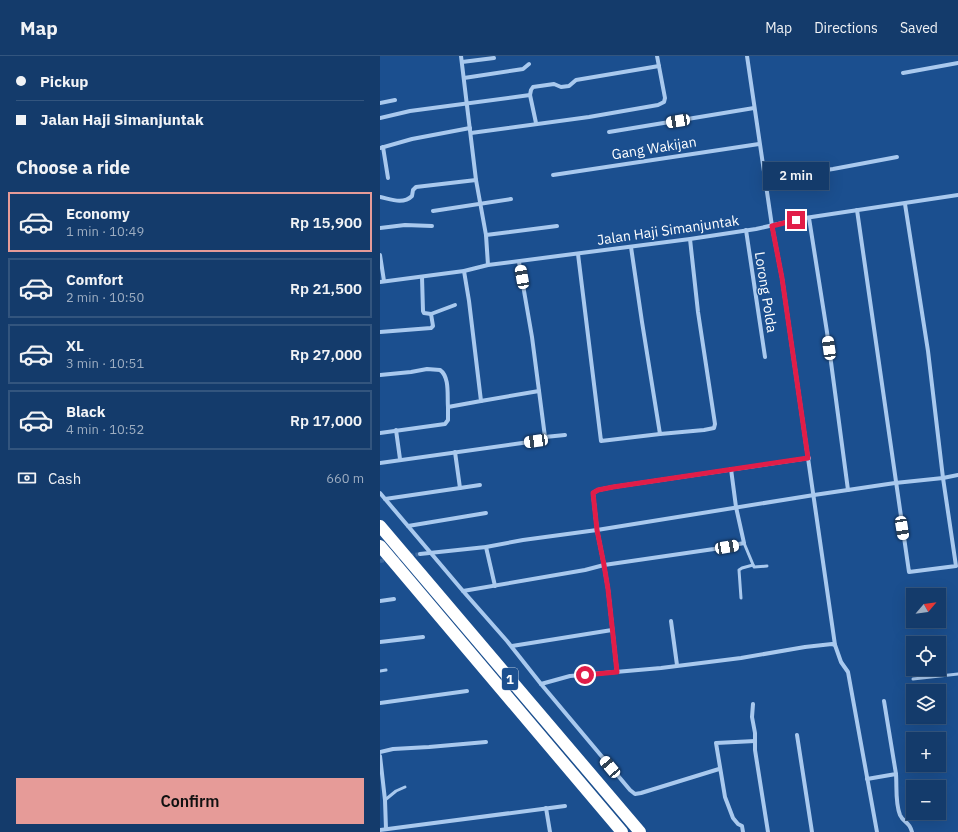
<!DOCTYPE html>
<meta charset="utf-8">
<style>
:root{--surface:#143b6b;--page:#1d4271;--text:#f1f3f6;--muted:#9dadc1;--line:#33557e;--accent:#e69b98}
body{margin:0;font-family:"IBM Plex Sans",sans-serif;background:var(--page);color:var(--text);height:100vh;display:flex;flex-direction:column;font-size:15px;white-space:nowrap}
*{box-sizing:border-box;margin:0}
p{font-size:13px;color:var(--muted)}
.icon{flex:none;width:22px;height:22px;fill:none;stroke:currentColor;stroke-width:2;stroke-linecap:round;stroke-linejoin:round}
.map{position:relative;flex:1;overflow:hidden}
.sheet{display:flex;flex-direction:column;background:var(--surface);width:380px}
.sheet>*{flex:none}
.banner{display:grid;align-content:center;height:88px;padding:0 16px;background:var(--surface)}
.needle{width:26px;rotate:61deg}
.controls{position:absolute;left:526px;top:532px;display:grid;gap:8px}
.controls a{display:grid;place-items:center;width:40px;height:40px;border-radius:0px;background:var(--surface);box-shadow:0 4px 16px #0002,0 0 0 1px var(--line);font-size:20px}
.end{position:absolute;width:18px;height:18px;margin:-9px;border:5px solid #e11d48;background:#fff;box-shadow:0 0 0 2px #fff}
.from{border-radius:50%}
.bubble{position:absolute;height:28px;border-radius:0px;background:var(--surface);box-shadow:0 4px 16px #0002,0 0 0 1px var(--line);font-size:13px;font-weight:600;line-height:28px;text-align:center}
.car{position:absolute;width:12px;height:24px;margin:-12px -6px;border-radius:5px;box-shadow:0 0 3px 1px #0007;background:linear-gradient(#fff 24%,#345 0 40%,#fff 0 76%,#345 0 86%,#fff 0)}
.banner b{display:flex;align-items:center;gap:14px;height:38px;font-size:15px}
.banner b+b{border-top:1px solid var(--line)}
.banner i{width:10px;height:10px;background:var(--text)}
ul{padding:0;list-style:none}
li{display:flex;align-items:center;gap:12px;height:60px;margin:0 8px 6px;padding:0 8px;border:2px solid var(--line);border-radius:0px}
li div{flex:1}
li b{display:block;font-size:15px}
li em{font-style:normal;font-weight:600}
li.on{border-color:var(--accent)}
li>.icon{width:36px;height:36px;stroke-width:1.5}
h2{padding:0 16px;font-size:18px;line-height:48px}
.pay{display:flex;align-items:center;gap:10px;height:44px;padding:0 16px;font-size:15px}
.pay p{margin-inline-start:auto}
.action{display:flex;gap:8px;margin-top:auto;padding:8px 16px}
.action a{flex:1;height:46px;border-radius:0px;background:var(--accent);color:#111;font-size:16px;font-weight:600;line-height:46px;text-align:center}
header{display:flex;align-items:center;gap:24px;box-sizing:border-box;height:56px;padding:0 20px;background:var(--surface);border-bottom:1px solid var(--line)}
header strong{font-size:19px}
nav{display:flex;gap:22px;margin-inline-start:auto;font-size:14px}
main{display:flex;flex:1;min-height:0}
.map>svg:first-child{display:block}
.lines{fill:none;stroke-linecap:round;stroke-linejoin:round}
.street-tunnel{stroke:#3d69a0;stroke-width:4;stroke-dasharray:4 2;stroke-linecap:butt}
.lane{stroke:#a9c9ee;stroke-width:3}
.street{stroke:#a9c9ee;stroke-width:4}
.highway{stroke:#fff;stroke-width:12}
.route{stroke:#e11d48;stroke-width:5}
.labels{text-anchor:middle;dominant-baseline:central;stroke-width:3;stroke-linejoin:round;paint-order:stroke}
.shield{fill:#1b4f8f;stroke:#bbcadd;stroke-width:1}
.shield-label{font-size:13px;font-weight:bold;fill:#fff}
.street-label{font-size:14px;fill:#fff;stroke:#1b4f8f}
</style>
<header>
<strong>Map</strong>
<nav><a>Map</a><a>Directions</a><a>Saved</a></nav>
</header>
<main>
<section class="sheet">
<div class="banner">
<b><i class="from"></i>Pickup</b>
<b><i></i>Jalan Haji Simanjuntak</b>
</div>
<h2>Choose a ride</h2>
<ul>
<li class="on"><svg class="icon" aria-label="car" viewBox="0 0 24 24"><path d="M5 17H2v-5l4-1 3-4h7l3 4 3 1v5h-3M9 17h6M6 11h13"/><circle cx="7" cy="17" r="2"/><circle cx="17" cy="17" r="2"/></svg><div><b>Economy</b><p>1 min · 10:49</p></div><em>Rp 15,900</em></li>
<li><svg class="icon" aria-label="car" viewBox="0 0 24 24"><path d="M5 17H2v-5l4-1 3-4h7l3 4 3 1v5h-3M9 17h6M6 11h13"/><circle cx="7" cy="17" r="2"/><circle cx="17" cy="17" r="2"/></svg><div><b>Comfort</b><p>2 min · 10:50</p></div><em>Rp 21,500</em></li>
<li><svg class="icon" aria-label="car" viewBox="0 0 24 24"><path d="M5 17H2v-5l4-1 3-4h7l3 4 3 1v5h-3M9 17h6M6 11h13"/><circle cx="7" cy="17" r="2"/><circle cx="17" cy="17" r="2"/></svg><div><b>XL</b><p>3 min · 10:51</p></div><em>Rp 27,000</em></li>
<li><svg class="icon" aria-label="car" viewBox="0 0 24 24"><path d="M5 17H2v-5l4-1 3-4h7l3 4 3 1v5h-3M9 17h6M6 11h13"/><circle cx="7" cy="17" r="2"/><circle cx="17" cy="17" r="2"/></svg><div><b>Black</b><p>4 min · 10:52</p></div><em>Rp 17,000</em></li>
</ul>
<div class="pay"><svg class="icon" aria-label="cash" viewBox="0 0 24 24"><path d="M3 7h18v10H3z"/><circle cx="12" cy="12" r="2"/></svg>Cash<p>660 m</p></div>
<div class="action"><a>Confirm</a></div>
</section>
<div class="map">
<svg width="578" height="776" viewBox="0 0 578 776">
<rect width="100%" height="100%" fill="#1b4f8f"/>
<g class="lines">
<polyline class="street-tunnel" points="0,505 40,498"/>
<g class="lane">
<polyline points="364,487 374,511 387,510"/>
<polyline points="361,542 359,514 362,512 373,509"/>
<polyline points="0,615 6,614"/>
<polyline points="533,623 578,618"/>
<polyline points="5,744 16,735 25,731"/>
</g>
<g class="street">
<polyline points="81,0 96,124 106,179 108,209"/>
<polyline points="367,0 392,170 402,222 455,589"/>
<polyline points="82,6 114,2"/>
<polyline points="523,17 578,7"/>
<polyline points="84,22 143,13 149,8"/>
<polyline points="150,39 156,67"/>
<polyline points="0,47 15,44"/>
<polyline points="0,62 30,55 150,39 151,34 153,31 174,28 181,31 189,30 196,24 279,10"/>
<polyline points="229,76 374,52"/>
<polyline points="91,77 209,61 278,49 284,46 285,42 277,0"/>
<polyline points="3,91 8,122"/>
<polyline points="0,92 32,83 90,72"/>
<polyline points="173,119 379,88"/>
<polyline points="385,123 453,113 517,101"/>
<path d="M0 141C10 143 23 149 32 140L33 134 36 131 96 124"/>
<polyline points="477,154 529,516 576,510 563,422 548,295 525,148"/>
<polyline points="53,155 131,143"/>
<polyline points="429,162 447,276 468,434"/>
<polyline points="0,172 25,169 52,170"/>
<polyline points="366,174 385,301"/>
<polyline points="106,179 177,170"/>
<polyline points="251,191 262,266 280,378 324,374 334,372 335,368 318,256 310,183"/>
<polyline points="198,198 221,385 280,378"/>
<polyline points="0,199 4,225"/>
<polyline points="139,206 152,281 165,381"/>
<polyline points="42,221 43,255 44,257 51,258 75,249"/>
<polyline points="0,226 84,215 108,209 310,183 376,173 425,162 578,139"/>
<polyline points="0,276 51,272 53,270 51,258"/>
<path d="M0 319 31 316 47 313 60 314C70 321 67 340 68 351"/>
<polyline points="101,345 159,335"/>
<polyline points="16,374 20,403"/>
<polyline points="0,377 65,368 68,364 68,351 101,345 89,245 84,215"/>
<polyline points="75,396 80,432 100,429"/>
<polyline points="0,407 156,385 165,381 185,379"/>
<polyline points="0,437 83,535 127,585 161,628 250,734 255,738 261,737 339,713"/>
<polyline points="5,443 80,432"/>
<polyline points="28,470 106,457"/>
<polyline points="106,491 115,530"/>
<polyline points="40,498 106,491 143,484 217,474 434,439 515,427 563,422 578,419"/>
<polyline points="83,535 205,514 224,509 334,493 364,487 356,451 351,413"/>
<polyline points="0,545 14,543"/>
<polyline points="291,565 297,609"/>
<polyline points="0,586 43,581"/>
<polyline points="132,590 232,574"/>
<polyline points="237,616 228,533 224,509 217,474 213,437 218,434 233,431 429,402"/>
<polyline points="161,628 190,620 281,612 361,602 425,591 452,588 455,589 461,606 468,616 497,776"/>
<polyline points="0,647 87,635"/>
<polyline points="373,648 372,661 375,677 375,694 388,776"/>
<polyline points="417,679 432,776"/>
<polyline points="0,696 13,693 49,691 106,686"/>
<polyline points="0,700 5,744 6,773"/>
<path d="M516 718C517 731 515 747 520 759 524 768 529 764 532 776"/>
<polyline points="487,723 516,718 504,645"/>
<polyline points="166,752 170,776"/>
<polyline points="0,774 185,750"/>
<polyline points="363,776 362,770 358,768 353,762 345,741 336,687 375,685"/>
</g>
<g class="highway">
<polyline points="0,470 260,776"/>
<polyline points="0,490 242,776"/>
</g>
</g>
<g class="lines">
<polyline class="route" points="205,619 237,616 228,533 224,509 217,474 213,437 218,434 233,431 428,402 402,222 392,170 416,164"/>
</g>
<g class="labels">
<rect class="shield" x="122" y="612" width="16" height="22" rx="3"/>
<g class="shield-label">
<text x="130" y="623">1</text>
</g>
<g class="street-label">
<text transform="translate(274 92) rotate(-9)">Gang Wakijan</text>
<text transform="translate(288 174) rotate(-8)">Jalan Haji Simanjuntak</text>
<text transform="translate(386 236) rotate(81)">Lorong Polda</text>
</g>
</g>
</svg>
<div class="controls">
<a><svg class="needle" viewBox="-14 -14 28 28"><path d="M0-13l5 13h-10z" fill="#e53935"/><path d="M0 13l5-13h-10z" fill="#9dadc1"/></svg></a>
<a><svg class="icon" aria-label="locate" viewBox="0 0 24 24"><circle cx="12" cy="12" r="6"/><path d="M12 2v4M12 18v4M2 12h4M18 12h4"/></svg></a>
<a><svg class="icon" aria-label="layers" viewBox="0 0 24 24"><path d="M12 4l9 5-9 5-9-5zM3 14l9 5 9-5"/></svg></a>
<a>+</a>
<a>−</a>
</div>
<i class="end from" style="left:205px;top:619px"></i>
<i class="end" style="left:416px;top:164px"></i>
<div class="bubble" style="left:383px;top:106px;width:66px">2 min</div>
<i class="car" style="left:298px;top:65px;rotate:261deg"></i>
<i class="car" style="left:142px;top:221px;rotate:350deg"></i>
<i class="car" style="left:449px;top:292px;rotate:352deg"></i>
<i class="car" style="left:156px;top:385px;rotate:262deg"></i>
<i class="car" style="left:522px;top:472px;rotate:171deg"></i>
<i class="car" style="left:347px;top:491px;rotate:80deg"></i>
<i class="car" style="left:230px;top:711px;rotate:320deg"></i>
</div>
</main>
